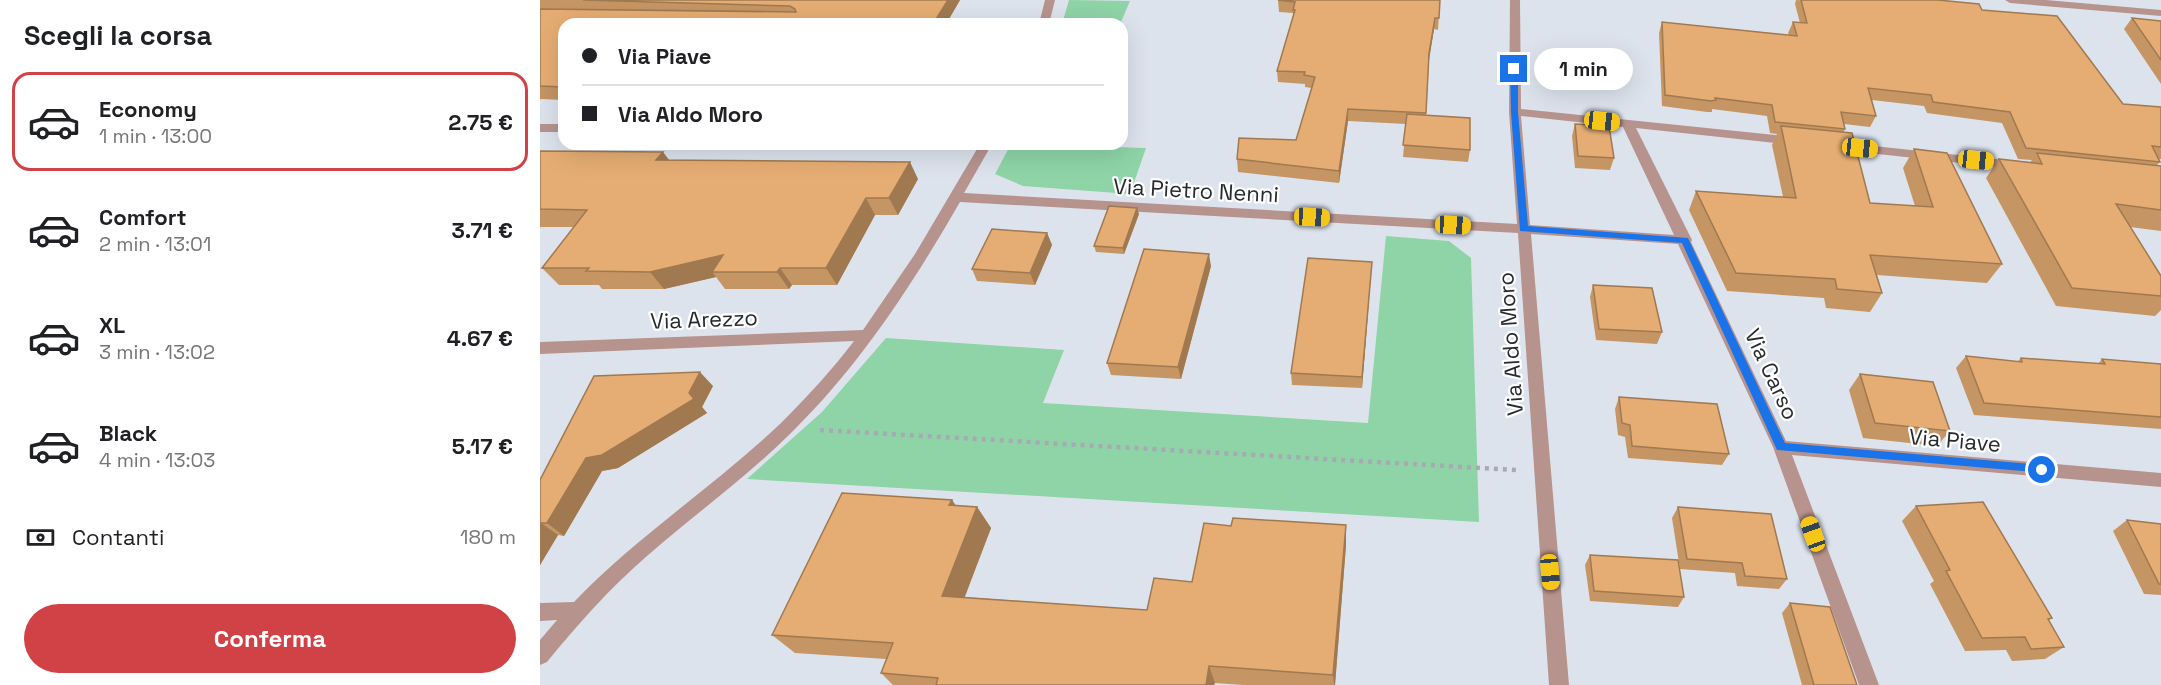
<!DOCTYPE html>
<html lang="it">
<meta charset="utf-8">
<style>
:root{--surface:#fff;--page:#f2f2f2;--text:#202124;--muted:#757577;--line:#e0e0e0;--accent:#d14246}
body{margin:0;font-family:"Space Grotesk",sans-serif;background:var(--page);color:var(--text);height:100vh;display:flex;flex-direction:column;font-size:22px;white-space:nowrap}
*{box-sizing:border-box;margin:0}
p{font-size:20px;color:var(--muted)}
.icon{flex:none;width:33px;height:33px;fill:none;stroke:currentColor;stroke-width:2;stroke-linecap:round;stroke-linejoin:round}
.map{position:relative;flex:1;overflow:hidden}
.details{display:flex;flex-direction:column;background:var(--surface);width:540px}
.details>*{flex:none}
.top-card{position:absolute;left:18px;top:18px;width:570px;height:132px;border-radius:18px;box-shadow:0 6px 24px #0002;display:grid;align-content:center;height:132px;padding:0 24px;background:var(--surface)}
.end{position:absolute;width:27px;height:27px;margin:-14px;border:8px solid #1a73e8;background:#fff;box-shadow:0 0 0 3px #fff}
.from{border-radius:50%}
.bubble{position:absolute;height:42px;border-radius:21px;background:var(--surface);box-shadow:0 6px 24px #0002;font-size:20px;font-weight:800;line-height:42px;text-align:center}
.car{position:absolute;width:18px;height:36px;margin:-18px -9px;border-radius:8px;box-shadow:0 0 4px 2px #0007;background:linear-gradient(#f5c518 24%,#345 0 40%,#f5c518 0 76%,#345 0 86%,#f5c518 0)}
.top-card b{display:flex;align-items:center;gap:21px;height:57px;font-size:22px}
.top-card b+b{border-top:2px solid var(--line)}
.top-card i{width:15px;height:15px;background:var(--text)}
ul{padding:0;list-style:none}
li{display:flex;align-items:center;gap:18px;height:99px;margin:0 12px 9px;padding:0 12px;border:3px solid transparent;border-radius:18px}
li div{flex:1}
li b{display:block;font-size:22px}
li em{font-style:normal;font-weight:800}
li.active{border-color:var(--accent)}
li>.icon{width:54px;height:54px;stroke-width:1.5}
h2{padding:0 24px;font-size:27px;line-height:72px}
.pay{display:flex;align-items:center;gap:15px;height:66px;padding:0 24px;font-size:22px}
.pay p{margin-inline-start:auto}
.button{display:flex;gap:12px;margin-top:auto;padding:12px 24px}
.button a{flex:1;height:69px;border-radius:36px;background:var(--accent);color:#fff;font-size:24px;font-weight:800;line-height:69px;text-align:center}
main{display:flex;flex:1;min-height:0}
.map>svg:first-child{display:block}
.green{fill:#8ed4a7}
.lines{fill:none;stroke-linecap:round;stroke-linejoin:round}
.path{stroke:#a6abb3;stroke-width:4.5;stroke-dasharray:4 5;stroke-linecap:butt}
.minor{fill:#b7938e;fill-rule:evenodd}
.wall{fill:#c59563}
.shaded-wall{fill:#a07950}
.building{fill:#e5ad73;stroke:#a07950;stroke-width:1.5}
.route{fill:#1a73e8}
.labels{text-anchor:middle;dominant-baseline:central;stroke-width:4.5;stroke-linejoin:round;paint-order:stroke}
.street-label{font-size:22px;fill:#27292c;stroke:#fff}
</style>
<main>
<section class="details">
<h2>Scegli la corsa</h2>
<ul>
<li class="active"><svg class="icon" aria-label="car" viewBox="0 0 24 24"><path d="M5 17H2v-5l4-1 3-4h7l3 4 3 1v5h-3M9 17h6M6 11h13"/><circle cx="7" cy="17" r="2"/><circle cx="17" cy="17" r="2"/></svg><div><b>Economy</b><p>1 min · 13:00</p></div><em>2.75 €</em></li>
<li><svg class="icon" aria-label="car" viewBox="0 0 24 24"><path d="M5 17H2v-5l4-1 3-4h7l3 4 3 1v5h-3M9 17h6M6 11h13"/><circle cx="7" cy="17" r="2"/><circle cx="17" cy="17" r="2"/></svg><div><b>Comfort</b><p>2 min · 13:01</p></div><em>3.71 €</em></li>
<li><svg class="icon" aria-label="car" viewBox="0 0 24 24"><path d="M5 17H2v-5l4-1 3-4h7l3 4 3 1v5h-3M9 17h6M6 11h13"/><circle cx="7" cy="17" r="2"/><circle cx="17" cy="17" r="2"/></svg><div><b>XL</b><p>3 min · 13:02</p></div><em>4.67 €</em></li>
<li><svg class="icon" aria-label="car" viewBox="0 0 24 24"><path d="M5 17H2v-5l4-1 3-4h7l3 4 3 1v5h-3M9 17h6M6 11h13"/><circle cx="7" cy="17" r="2"/><circle cx="17" cy="17" r="2"/></svg><div><b>Black</b><p>4 min · 13:03</p></div><em>5.17 €</em></li>
</ul>
<div class="pay"><svg class="icon" aria-label="cash" viewBox="0 0 24 24"><path d="M3 7h18v10H3z"/><circle cx="12" cy="12" r="2"/></svg>Contanti<p>180 m</p></div>
<div class="button"><a>Conferma</a></div>
</section>
<div class="map">
<svg width="1621" height="685" viewBox="0 0 1621 685">
<rect width="100%" height="100%" fill="#dde3ed"/>
<g class="green">
<polygon points="529,0 590,1 580,24 522,24"/>
<polygon points="471,144 606,148 590,194 483,186 455,174"/>
<polygon points="846,236 909,241 931,258 939,522 207,479 282,412 346,338 524,350 503,403 828,423"/>
</g>
<g class="lines">
<polyline class="path" points="280,430 976,470"/>
<g class="minor">
<polygon points="505,0 515,0 509,24 499,24"/>
<path d="M970 0H980L981 109 1254 137 1260 141 1254 145 1096 128 1152 240 1151 242 1246 441 1621 473V487L1252 455 1339 685H1319L1233 447 1138 244 991 234 1029 685H1009L978 233 420 202C372 285 321 364 252 432 207 477 155 514 107 556 70 588 38 624 7 662L0 665V640L17 620 0 621V603L34 602C97 536 175 486 241 423 267 397 292 370 314 341L0 354V342L323 330 375 254 440 144H452L424 193 977 224 969 112ZM981 116 1083 127 1134 235 990 225Z"/>
<polygon points="1465,0 1506,0 1621,10 1621,16 1470,3"/>
<rect x="0" y="124" width="24" height="8"/>
<polygon points="1296,142 1475,161 1481,165 1475,169 1292,149 1292,143"/>
</g>
</g>
<g class="wall">
<polygon points="0,0 420,0 406,24 24,24 24,100 0,99"/>
<polygon points="738,0 900,0 898,30 894,29 889,61 886,115 930,150 928,162 863,157 866,124 808,121 799,183 698,172 697,159 756,140 772,88 765,87 765,84 738,82 737,71 753,16 753,13 739,12"/>
<polygon points="1256,0 1442,10 1583,104 1621,107 1621,159 1619,159 1620,162 1617,165 1621,166 1621,231 1590,227 1621,296 1621,310 1615,316 1516,306 1446,178 1459,159 1490,162 1492,160 1478,159 1462,123 1387,113 1384,106 1332,100 1336,116 1330,127 1304,124 1305,129 1303,133 1330,203 1375,206 1363,168 1374,149 1462,264 1447,283 1337,275 1342,293 1330,312 1286,308 1284,298 1187,291 1149,210 1156,191 1243,197 1232,145 1237,134 1230,133 1227,116 1172,109 1172,112 1167,112 1122,106 1119,33 1122,22 1249,35 1248,33 1253,22 1260,23 1255,4"/>
<polygon points="1592,18 1621,21 1621,84 1584,29"/>
<polygon points="1035,124 1074,158 1070,170 1035,168 1032,136"/>
<polygon points="0,151 128,160 378,179 358,215 335,215 297,285 252,285 249,289 185,289 176,277 124,289 62,289 59,285 19,285 2,268 34,227 0,227"/>
<polygon points="599,214 584,254 556,252 554,246"/>
<polygon points="507,233 512,245 495,285 437,281 432,269"/>
<polygon points="832,262 822,388 752,385 751,373"/>
<polygon points="671,266 641,379 571,375 567,363"/>
<polygon points="1053,285 1122,332 1117,344 1056,340 1050,297"/>
<polygon points="1426,356 1477,362 1481,358 1558,364 1562,359 1621,364 1621,429 1434,415 1416,368"/>
<polygon points="1320,374 1410,431 1397,446 1323,438 1309,390"/>
<polygon points="173,386 162,407 167,413 78,468 62,471 24,536 18,535 0,565 0,480"/>
<polygon points="1079,397 1189,454 1182,465 1088,458 1085,437 1078,435 1075,409"/>
<polygon points="412,500 416,506 437,507 451,528 424,597 607,610 652,582 691,526 806,525 806,545 795,685 703,685 675,683 674,685 353,685 341,673 346,659 255,653 232,635"/>
<polygon points="1376,506 1512,618 1509,620 1524,647 1505,659 1472,661 1466,650 1425,651 1390,584 1394,581 1362,521"/>
<polygon points="1138,507 1247,579 1239,589 1197,586 1195,573 1140,569 1132,518"/>
<polygon points="1587,520 1621,524 1621,595 1604,594 1573,531"/>
<polygon points="1050,555 1144,597 1138,607 1050,601 1045,565"/>
<polygon points="1250,603 1317,685 1262,685 1242,613"/>
</g>
<g class="shaded-wall">
<polygon points="408,0 420,0 406,24 393,24"/>
<polygon points="895,18 894,29 888,64 889,53"/>
<polygon points="808,109 808,121 799,183 799,171"/>
<polygon points="123,152 136,169 116,160"/>
<polygon points="370,162 378,179 358,215 349,198"/>
<polygon points="326,198 335,215 297,285 286,268"/>
<polygon points="597,208 599,214 584,254 583,248"/>
<polygon points="507,233 512,245 495,285 490,273"/>
<polygon points="669,254 671,266 641,379 638,367"/>
<polygon points="183,255 172,272 176,277 124,289 110,272"/>
<polygon points="832,262 831,274 822,388 822,377"/>
<polygon points="240,268 252,285 249,289 237,272"/>
<polygon points="160,372 173,386 162,407 167,413 78,468 62,471 24,536 7,523 46,458 149,393"/>
<polygon points="412,500 426,521 409,505"/>
<polygon points="437,507 451,528 418,615 402,596"/>
<polygon points="1,523 18,535 0,565 0,524"/>
<polygon points="806,525 806,545 795,685 794,685 793,675"/>
<polygon points="669,666 675,683 674,685 666,685"/>
</g>
<g class="building">
<polygon points="43,0 408,0 393,24 24,24 24,87 0,86 0,9 256,12 255,9 250,6"/>
<polygon points="738,0 900,0 899,18 895,18 889,53 886,113 808,109 799,171 697,159 699,138 756,140 775,77 764,75 765,72 737,71 755,10 753,10 755,2"/>
<polygon points="1261,0 1398,0 1439,4 1442,10 1517,16 1583,104 1621,107 1621,147 1612,146 1620,162 1486,148 1470,112 1393,102 1391,95 1328,88 1336,116 1301,112 1305,129 1235,122 1232,105 1175,98 1176,100 1171,101 1125,95 1122,22 1257,36 1253,22 1267,23"/>
<polygon points="1592,18 1621,21 1621,60"/>
<polygon points="867,114 930,118 930,150 863,145"/>
<polygon points="1035,124 1069,126 1074,158 1038,156"/>
<polygon points="1241,126 1312,133 1330,203 1393,207 1374,149 1407,153 1462,264 1330,255 1342,293 1297,289 1295,279 1196,273 1156,191 1256,198"/>
<polygon points="0,151 123,152 116,160 370,162 349,198 326,198 286,268 240,268 237,272 172,272 183,255 110,272 46,271 49,268 2,268 47,210 0,209"/>
<polygon points="1497,153 1621,166 1621,210 1576,204 1621,276 1621,296 1532,288 1459,159 1502,164"/>
<polygon points="569,206 597,208 583,248 554,246"/>
<polygon points="452,229 507,233 490,273 432,269"/>
<polygon points="604,249 669,254 638,367 567,363"/>
<polygon points="768,258 832,262 822,377 751,373"/>
<polygon points="1053,285 1112,288 1122,332 1059,329"/>
<polygon points="1426,356 1482,362 1481,358 1565,364 1562,359 1621,364 1621,417 1444,403"/>
<polygon points="160,372 149,393 154,399 62,455 46,458 7,523 1,523 0,524 0,480 54,376"/>
<polygon points="1320,374 1393,382 1410,431 1335,423"/>
<polygon points="1079,397 1177,404 1189,454 1092,446 1090,425 1082,423"/>
<polygon points="302,493 412,500 409,505 437,507 402,596 607,610 614,578 652,582 664,523 691,526 693,518 806,525 793,675 669,666 666,685 396,685 398,678 341,673 353,643 232,635"/>
<polygon points="1443,502 1512,618 1508,619 1524,647 1491,649 1485,637 1442,638 1406,571 1410,570 1376,506"/>
<polygon points="1138,507 1231,514 1247,579 1205,576 1202,563 1147,559"/>
<polygon points="1587,520 1621,524 1621,584 1619,584"/>
<polygon points="1050,555 1138,560 1144,597 1054,591"/>
<polygon points="1250,603 1290,607 1317,685 1274,685"/>
</g>
<polygon class="route" points="974,67 978,69 978,112 988,226 1148,238 1245,443 1502,465 1508,470 1506,473 1237,450 1142,243 980,231 971,112 970,69"/>
<g class="labels">
<g class="street-label">
<text transform="translate(656 190) rotate(3)">Via Pietro Nenni</text>
<text transform="translate(164 319) rotate(-2)">Via Arezzo</text>
<text transform="translate(970 344) rotate(-94)">Via Aldo Moro</text>
<text transform="translate(1232 374) rotate(65)">Via Carso</text>
<text transform="translate(1415 440) rotate(5)">Via Piave</text>
</g>
</g>
</svg>
<i class="end from" style="left:1502px;top:470px"></i>
<i class="end" style="left:974px;top:69px"></i>
<div class="bubble" style="left:994px;top:48px;width:99px">1 min</div>
<i class="car" style="left:1062px;top:121px;rotate:96deg"></i>
<i class="car" style="left:1320px;top:148px;rotate:96deg"></i>
<i class="car" style="left:1436px;top:160px;rotate:96deg"></i>
<i class="car" style="left:772px;top:217px;rotate:93deg"></i>
<i class="car" style="left:913px;top:225px;rotate:93deg"></i>
<i class="car" style="left:1273px;top:534px;rotate:340deg"></i>
<i class="car" style="left:1010px;top:572px;rotate:175deg"></i>
<div class="top-card">
<b><i class="from"></i>Via Piave</b>
<b><i></i>Via Aldo Moro</b>
</div>
</div>
</main>
